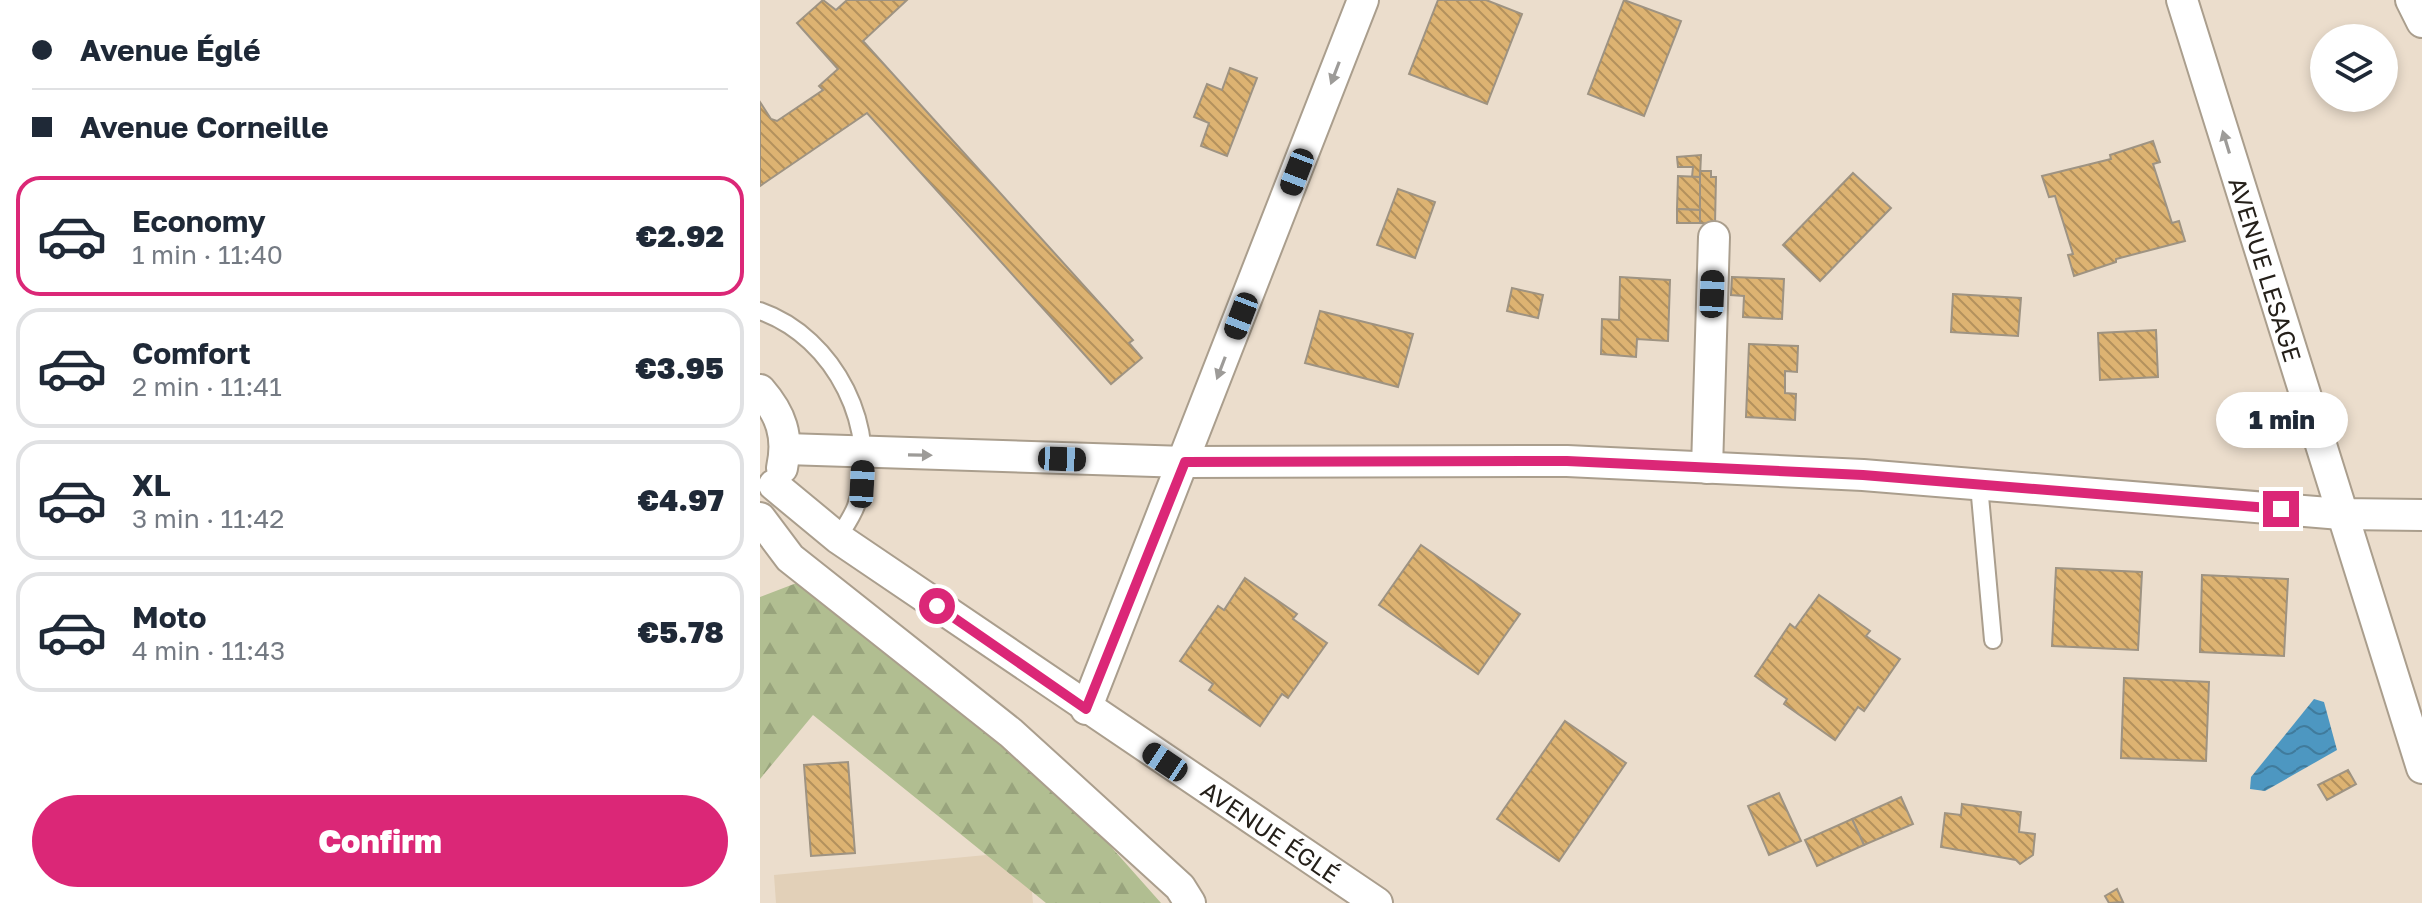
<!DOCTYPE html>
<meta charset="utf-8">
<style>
:root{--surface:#fff;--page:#f6f6f7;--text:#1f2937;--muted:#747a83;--line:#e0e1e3;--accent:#db2777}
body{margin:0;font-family:"Golos Text",sans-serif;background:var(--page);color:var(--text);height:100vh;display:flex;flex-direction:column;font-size:30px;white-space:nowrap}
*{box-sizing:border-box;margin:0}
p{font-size:26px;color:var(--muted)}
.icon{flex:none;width:44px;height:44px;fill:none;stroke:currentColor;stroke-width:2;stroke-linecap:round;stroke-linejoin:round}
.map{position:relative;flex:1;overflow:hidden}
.panel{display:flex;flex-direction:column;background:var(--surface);width:760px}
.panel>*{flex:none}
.banner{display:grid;align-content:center;height:176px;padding:0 32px;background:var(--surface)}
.buttons{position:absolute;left:1550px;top:24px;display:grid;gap:16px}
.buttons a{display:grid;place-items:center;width:88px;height:88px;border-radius:50%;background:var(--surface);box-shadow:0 4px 12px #0003;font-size:40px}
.end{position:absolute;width:36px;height:36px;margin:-18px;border:10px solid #db2777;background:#fff;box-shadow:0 0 0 4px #fff}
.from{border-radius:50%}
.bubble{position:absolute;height:56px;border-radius:28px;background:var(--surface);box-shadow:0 4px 12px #0003;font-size:26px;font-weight:800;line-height:56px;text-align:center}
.car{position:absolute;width:24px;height:48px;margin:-24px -12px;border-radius:10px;box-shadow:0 0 6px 2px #0007;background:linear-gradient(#222 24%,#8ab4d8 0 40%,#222 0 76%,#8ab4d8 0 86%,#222 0)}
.banner b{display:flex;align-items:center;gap:28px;height:76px;font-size:30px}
.banner b+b{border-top:2px solid var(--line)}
.banner i{width:20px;height:20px;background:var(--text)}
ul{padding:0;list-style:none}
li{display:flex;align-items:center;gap:24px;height:120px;margin:0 16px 12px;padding:0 16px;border:4px solid var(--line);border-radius:24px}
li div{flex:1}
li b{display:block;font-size:30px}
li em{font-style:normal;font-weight:800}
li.current{border-color:var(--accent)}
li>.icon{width:72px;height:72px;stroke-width:1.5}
.button{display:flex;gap:16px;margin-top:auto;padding:16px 32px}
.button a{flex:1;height:92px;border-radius:48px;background:var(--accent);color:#fff;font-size:32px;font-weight:800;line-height:92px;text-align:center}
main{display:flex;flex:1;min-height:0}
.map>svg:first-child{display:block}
.built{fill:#e2d0b8}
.forest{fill:url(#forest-firs)}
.water{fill:url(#water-waves)}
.building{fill:url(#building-back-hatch);stroke:#9e9382;stroke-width:2}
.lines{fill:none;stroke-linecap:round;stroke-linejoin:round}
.service-casing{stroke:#aa9e8d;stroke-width:20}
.minor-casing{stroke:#aa9e8d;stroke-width:34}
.service{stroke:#fff;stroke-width:16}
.minor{stroke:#fff;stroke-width:30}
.oneway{fill:#9d9b98}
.route{stroke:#db2777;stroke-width:10}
.labels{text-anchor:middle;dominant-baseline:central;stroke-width:6;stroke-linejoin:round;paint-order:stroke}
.street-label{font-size:24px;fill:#25201a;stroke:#ebddcc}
</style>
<main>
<section class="panel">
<div class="banner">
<b><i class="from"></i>Avenue Églé</b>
<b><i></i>Avenue Corneille</b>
</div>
<ul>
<li class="current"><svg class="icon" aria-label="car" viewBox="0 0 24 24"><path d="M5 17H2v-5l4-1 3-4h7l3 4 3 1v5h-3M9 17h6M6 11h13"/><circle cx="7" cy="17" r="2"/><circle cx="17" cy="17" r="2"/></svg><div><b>Economy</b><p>1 min · 11:40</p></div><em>€2.92</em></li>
<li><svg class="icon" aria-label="car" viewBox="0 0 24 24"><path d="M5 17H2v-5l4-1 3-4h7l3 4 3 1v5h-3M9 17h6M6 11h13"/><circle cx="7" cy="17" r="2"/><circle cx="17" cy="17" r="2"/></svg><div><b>Comfort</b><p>2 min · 11:41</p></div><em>€3.95</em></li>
<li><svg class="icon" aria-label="car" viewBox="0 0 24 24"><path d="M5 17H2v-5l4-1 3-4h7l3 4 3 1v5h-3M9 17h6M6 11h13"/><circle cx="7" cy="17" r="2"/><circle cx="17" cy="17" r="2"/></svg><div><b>XL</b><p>3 min · 11:42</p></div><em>€4.97</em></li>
<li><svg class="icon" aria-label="car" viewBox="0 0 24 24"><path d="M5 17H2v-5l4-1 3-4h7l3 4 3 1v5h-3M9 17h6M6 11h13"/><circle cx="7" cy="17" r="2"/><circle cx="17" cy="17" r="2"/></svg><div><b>Moto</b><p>4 min · 11:43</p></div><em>€5.78</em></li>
</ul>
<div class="button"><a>Confirm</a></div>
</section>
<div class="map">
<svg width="1662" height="903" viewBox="0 0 1662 903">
<defs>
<pattern id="forest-firs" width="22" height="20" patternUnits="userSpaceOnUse" patternTransform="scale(2)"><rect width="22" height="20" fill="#b1be91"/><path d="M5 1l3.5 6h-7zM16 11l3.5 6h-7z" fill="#98a37c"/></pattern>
<pattern id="water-waves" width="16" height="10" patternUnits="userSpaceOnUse" patternTransform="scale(2)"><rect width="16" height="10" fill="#4d97c1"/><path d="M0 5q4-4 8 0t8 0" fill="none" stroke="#407b9c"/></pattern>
<pattern id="building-back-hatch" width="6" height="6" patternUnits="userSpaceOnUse" patternTransform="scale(2)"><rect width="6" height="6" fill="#ddb372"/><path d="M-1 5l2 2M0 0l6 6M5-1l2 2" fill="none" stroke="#b3915d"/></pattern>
</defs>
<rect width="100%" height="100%" fill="#ebddcc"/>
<polygon class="built" points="268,851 273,903 16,903 14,875"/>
<polygon class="forest" points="47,579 297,786 401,903 286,903 53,715 0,779 0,597"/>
<polygon class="water" points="1554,699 1564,702 1577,750 1505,791 1490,789 1491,777"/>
<g class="building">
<polygon points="63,0 76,10 87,0 147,0 103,41 373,340 369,343 382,358 351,384 107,113 0,186 0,102 11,119 17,121 63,90 59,86 78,69 37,23"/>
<polygon points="678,0 726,0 762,14 727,104 649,74"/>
<polygon points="864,0 921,21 884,116 828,94"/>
<polygon points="470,68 497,78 467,156 441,146 449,123 434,117 447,84 462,90"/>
<polygon points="1393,141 1400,162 1393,164 1412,223 1419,221 1425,241 1356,259 1356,262 1314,276 1308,255 1313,254 1295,196 1289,197 1282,176 1351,159 1350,155"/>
<polygon points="941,155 940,177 932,177 933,167 918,167 917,157"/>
<polygon points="940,171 951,171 951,177 956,177 955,224 940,223"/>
<polygon points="1093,173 1131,208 1060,281 1023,245"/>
<polygon points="918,176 940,177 940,210 917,209"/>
<polygon points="638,189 675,202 655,258 617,245"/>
<polygon points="917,209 940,210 940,223 917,223"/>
<polygon points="860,277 910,280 908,341 877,339 876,357 841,354 842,319 859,320"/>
<polygon points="972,277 1024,279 1022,319 983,317 984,296 971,295"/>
<polygon points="752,288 783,295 778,318 747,311"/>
<polygon points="1193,294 1261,298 1258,336 1191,332"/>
<polygon points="560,311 653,334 638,387 545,363"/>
<polygon points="1396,330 1398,377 1340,380 1338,333"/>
<polygon points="989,344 1038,346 1037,372 1025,371 1025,393 1036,394 1035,420 986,417"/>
<polygon points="661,545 760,614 718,674 619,605"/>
<polygon points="1296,568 1382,572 1378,650 1292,646"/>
<polygon points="1442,575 1528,579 1524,656 1440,652"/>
<polygon points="485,578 537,614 533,619 567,643 528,698 522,694 500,726 449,690 453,684 420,661 458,606 464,610"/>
<polygon points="1059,595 1110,631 1106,636 1140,659 1104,711 1098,707 1075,740 1024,704 1027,699 995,676 1030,624 1035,628"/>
<polygon points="1364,678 1449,682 1446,761 1361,758"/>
<polygon points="805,721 866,763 799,861 737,819"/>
<polygon points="88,762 95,853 51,856 44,765"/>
<polygon points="1588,770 1596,784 1567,800 1558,785"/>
<polygon points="1019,793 1041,841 1009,855 988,806"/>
<polygon points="1141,797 1153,824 1104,845 1092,819"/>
<polygon points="1202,804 1261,812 1259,832 1275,834 1273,855 1260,864 1256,860 1181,847 1185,813 1201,815"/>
<polygon points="1092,819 1104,845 1057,866 1045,840"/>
<polygon points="1357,889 1363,902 1349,903 1345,896"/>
</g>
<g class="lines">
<defs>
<g id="service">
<path d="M0 311C75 337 122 430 96 506 92 517 84 528 78 538"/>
<polyline points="1219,485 1233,640"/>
</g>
<g id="minor">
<path id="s1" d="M1422 0 1662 768"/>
<polyline points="1651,0 1662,22"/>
<path d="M0 390C21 414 29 436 22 468"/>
<polyline points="26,449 425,462 807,461 1103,475 1581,514 1662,515"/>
<polyline points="947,468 954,237"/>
<path id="s2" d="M14 485 78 538 617 903"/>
<polyline points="0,518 30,558 251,733 420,887 430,903"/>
<polyline points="326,709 603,0"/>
</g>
</defs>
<use href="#service" class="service-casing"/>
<use href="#minor" class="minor-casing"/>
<use href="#service" class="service"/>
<use href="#minor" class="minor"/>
</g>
<defs><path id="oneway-solid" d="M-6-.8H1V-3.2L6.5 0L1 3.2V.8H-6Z" transform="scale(2)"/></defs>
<g class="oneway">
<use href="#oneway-solid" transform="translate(575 73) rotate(111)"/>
<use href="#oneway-solid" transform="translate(1466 142) rotate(-107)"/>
<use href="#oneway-solid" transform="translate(461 368) rotate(111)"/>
<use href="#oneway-solid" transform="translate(160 455) rotate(1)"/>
</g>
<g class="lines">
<polyline class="route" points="177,606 326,709 425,462 807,461 1103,475 1521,509"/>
</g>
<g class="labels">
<g class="street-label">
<text stroke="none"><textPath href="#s1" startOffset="282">AVENUE LESAGE</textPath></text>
<text stroke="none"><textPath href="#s2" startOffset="606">AVENUE ÉGLÉ</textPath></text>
</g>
</g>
</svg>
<div class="buttons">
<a><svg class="icon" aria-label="layers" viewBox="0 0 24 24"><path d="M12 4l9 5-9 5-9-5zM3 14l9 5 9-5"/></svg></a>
</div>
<i class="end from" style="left:177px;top:606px"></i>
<i class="end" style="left:1521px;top:509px"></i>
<div class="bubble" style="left:1456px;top:392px;width:132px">1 min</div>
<i class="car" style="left:537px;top:172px;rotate:201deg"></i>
<i class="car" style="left:952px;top:294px;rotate:2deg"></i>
<i class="car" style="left:481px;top:316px;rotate:201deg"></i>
<i class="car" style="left:302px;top:459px;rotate:92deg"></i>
<i class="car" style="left:102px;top:484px;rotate:3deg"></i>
<i class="car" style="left:405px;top:762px;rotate:304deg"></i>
</div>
</main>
